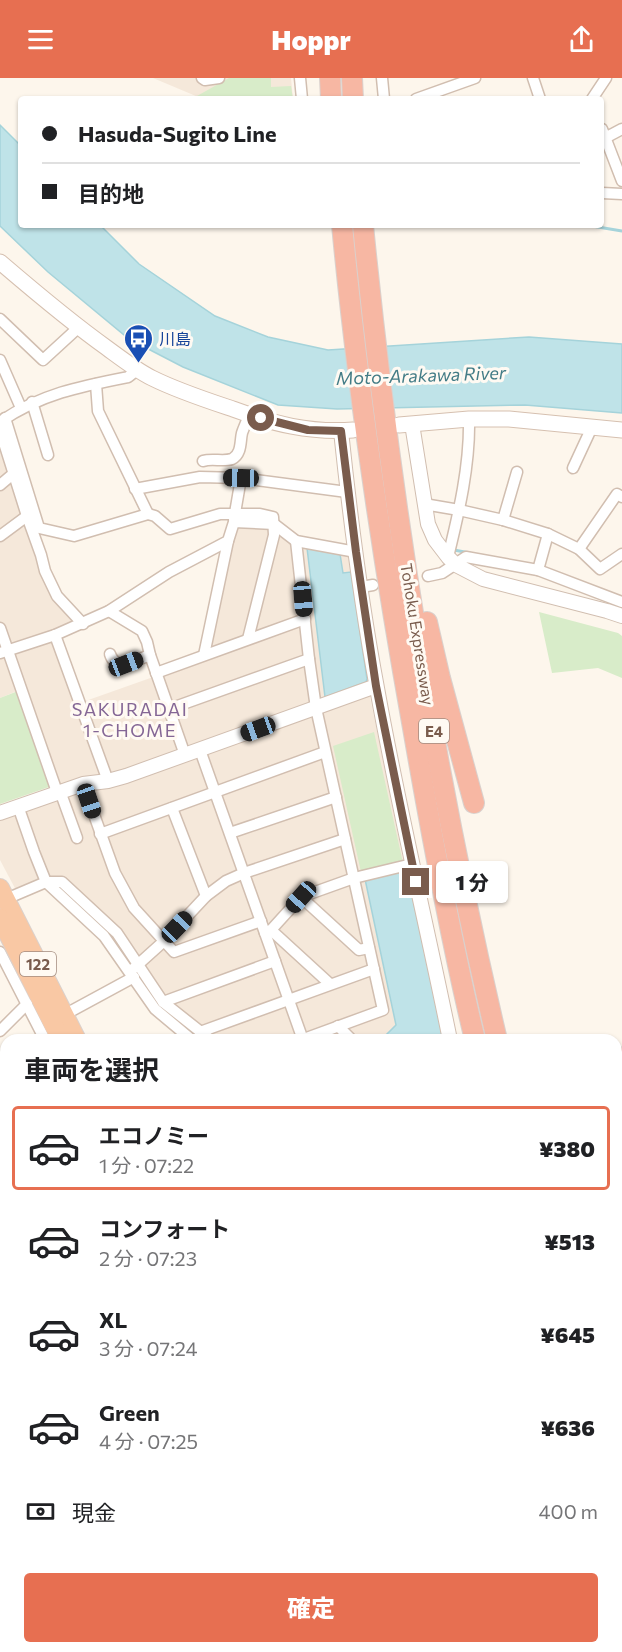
<!DOCTYPE html>
<html lang="ja">
<meta charset="utf-8">
<style>
:root{--surface:#fff;--page:#f6f6f6;--text:#202124;--muted:#757577;--line:#e0e0e0;--accent:#e76f51}
body{margin:0;font-family:Commissioner,"Noto Sans JP",sans-serif;background:var(--page);color:var(--text);height:100vh;display:flex;flex-direction:column;font-size:22px;white-space:nowrap}
*{box-sizing:border-box;margin:0}
p{font-size:20px;color:var(--muted)}
.icon{flex:none;width:33px;height:33px;fill:none;stroke:currentColor;stroke-width:2;stroke-linecap:round;stroke-linejoin:round}
.map{position:relative;flex:1;overflow:hidden}
.drawer{position:absolute;left:0px;top:956px;width:622px;height:620px;display:flex;flex-direction:column;background:var(--surface);border-radius:18px 18px 0 0;box-shadow:0 2px 4px #0004}
.drawer>*{flex:none}
.banner{position:absolute;left:18px;top:18px;width:586px;height:132px;border-radius:6px;box-shadow:0 2px 4px #0004;display:grid;align-content:center;height:132px;padding:0 24px;background:var(--surface)}
.end{position:absolute;width:27px;height:27px;margin:-14px;border:8px solid #7a5c4d;background:#fff;box-shadow:0 0 0 3px #fff}
.from{border-radius:50%}
.bubble{position:absolute;height:42px;border-radius:6px;background:var(--surface);box-shadow:0 2px 4px #0004;font-size:20px;font-weight:800;line-height:42px;text-align:center}
.car{position:absolute;width:18px;height:36px;margin:-18px -9px;border-radius:8px;box-shadow:0 0 4px 2px #0007;background:linear-gradient(#222 24%,#8ab4d8 0 40%,#222 0 76%,#8ab4d8 0 86%,#222 0)}
.banner b{display:flex;align-items:center;gap:21px;height:57px;font-size:22px}
.banner b+b{border-top:2px solid var(--line)}
.banner i{width:15px;height:15px;background:var(--text)}
ul{padding:0;list-style:none}
li{display:flex;align-items:center;gap:18px;height:84px;margin:0 12px 9px;padding:0 12px;border:3px solid transparent;border-radius:6px}
li div{flex:1}
li b{display:block;font-size:22px}
li em{font-style:normal;font-weight:800}
li.current{border-color:var(--accent)}
li>.icon{width:54px;height:54px;stroke-width:1.5}
h2{padding:0 24px;font-size:27px;line-height:72px}
.pay{display:flex;align-items:center;gap:15px;height:66px;padding:0 24px;font-size:22px}
.pay p{margin-inline-start:auto}
.action{display:flex;gap:12px;margin-top:auto;padding:12px 24px}
.action a{flex:1;height:69px;border-radius:6px;background:var(--accent);color:#fff;font-size:24px;font-weight:800;line-height:69px;text-align:center}
header{display:flex;justify-content:space-between;align-items:center;height:78px;padding:0 24px;background:var(--accent);color:#fff;font-size:27px;font-weight:800}
.map>svg:first-child{display:block}
.residential{fill:#f5e8da}
.green{fill:#d8ecc9}
.water{fill:#bfe3e8;stroke:#a5d3da;stroke-width:1.5}
.lines{fill:none;stroke-linecap:round;stroke-linejoin:round}
.stream{stroke:#a5d3da;stroke-width:3}
.minor-casing{stroke:#d1beb0;stroke-width:13}
.tertiary-casing{stroke:#d1beb0;stroke-width:16}
.secondary-casing{stroke:#d6c0b0;stroke-width:17}
.trunk-casing{stroke:#dad1cd;stroke-width:20}
.motorway-casing{stroke:#dad1cd;stroke-width:22}
.minor{stroke:#fff;stroke-width:10}
.tertiary{stroke:#fff;stroke-width:14}
.secondary{stroke:#fff;stroke-width:15}
.trunk{stroke:#f9c8a4;stroke-width:18}
.motorway{stroke:#f7b7a3;stroke-width:20}
.route{stroke:#7a5c4d;stroke-width:8}
.labels{text-anchor:middle;dominant-baseline:central;stroke-width:6;stroke-linejoin:round;paint-order:stroke}
.shield{fill:#fffaf3;stroke:#a28b7f;stroke-width:1.5}
.shield-label{font-size:15px;font-weight:bold;fill:#7a5c4d}
.transit-label{font-size:16px;fill:#164399;stroke:#fffaf3;text-anchor:start}
.street-label{font-size:16px;fill:#7a5c4d;stroke:#fffaf3}
.water-label{font-size:18px;font-style:italic;fill:#437c86;stroke:#fffaf3}
.neighbourhood-label{font-size:18px;letter-spacing:1.5px;fill:#846695;stroke:#fffaf3}
</style>
<header><svg class="icon" aria-label="menu" viewBox="0 0 24 24"><path d="M4 6h16M4 12h16M4 18h16"/></svg>Hoppr<svg class="icon" aria-label="share" viewBox="0 0 24 24"><path d="M12 15V3M7 8l5-5 5 5M5 13v7h14v-7"/></svg></header>
<div class="map">
<svg width="622" height="1574" viewBox="0 0 622 1574">
<rect width="100%" height="100%" fill="#fdf6ec"/>
<g class="residential">
<polygon points="153,0 291,0 293,21 203,21"/>
<polygon points="0,363 39,479 76,545 51,553 77,626 204,581 236,447 271,449 352,477 370,619 406,796 443,961 218,961 164,921 119,855 63,801 17,814 0,782 0,740 54,720 17,613 0,620"/>
</g>
<g class="green">
<polygon points="229,0 271,0 271,9 291,8 293,21 203,21 197,18"/>
<polygon points="539,534 618,555 622,558 622,600 598,590 552,595"/>
<polygon points="18,613 51,705 49,709 0,726 0,620"/>
<polygon points="374,654 403,785 361,794 333,668"/>
</g>
<g class="water">
<polygon points="0,47 21,68 21,147 100,147 139,186 215,238 268,259 328,272 529,259 622,266 622,335 525,327 337,331 278,327 183,289 129,261 48,194 0,148"/>
<polygon points="307,470 340,476 343,495 351,494 367,601 366,604 325,619"/>
<polygon points="403,793 407,795 444,961 391,961 386,957 396,947 365,801"/>
<polygon points="622,1040 622,1112 617,1118 617,1042"/>
</g>
<g class="lines">
<g class="stream">
<polyline points="586,147 622,153"/>
<polyline points="454,472 470,475"/>
</g>
<defs>
<g id="minor">
<polyline points="202,0 205,2 219,0"/>
<polyline points="300,0 302,21"/>
<polyline points="382,0 384,21"/>
<polyline points="533,0 540,21"/>
<polyline points="416,21 475,0"/>
<polyline points="592,21 606,0"/>
<polyline points="602,51 622,103"/>
<polyline points="605,60 622,51"/>
<polyline points="602,115 622,116"/>
<polyline points="0,241 43,282 79,249"/>
<polyline points="0,282 21,330"/>
<polyline points="96,306 98,333 148,436"/>
<polyline points="32,324 48,377"/>
<polyline points="5,340 39,450 74,458 148,436 155,438 170,451 220,436 260,436 273,439 274,457 248,561"/>
<path d="M0 344C40 316 82 308 128 299L137 292"/>
<polyline points="0,352 27,438 41,477 45,493 57,518 83,546"/>
<path d="M203 383C212 380 223 384 232 381 242 376 240 363 242 355 244 349 247 343 249 337"/>
<polyline points="573,390 592,349"/>
<polyline points="0,407 13,396"/>
<polyline points="135,411 200,399 241,400 347,414"/>
<polyline points="424,426 459,432 503,442 548,456 579,471 600,491 622,476"/>
<polyline points="234,441 241,400"/>
<polyline points="503,442 517,394"/>
<polyline points="0,458 27,438"/>
<polyline points="296,463 309,581 316,630 383,932 301,962"/>
<polyline points="579,471 617,416 622,419"/>
<path d="M448 479C459 434 470 387 469 341"/>
<polyline points="538,492 548,456"/>
<polyline points="428,498 442,495 466,479 538,492 622,524"/>
<polyline points="361,509 373,507"/>
<polyline points="109,533 142,553 147,564 150,577 185,677"/>
<polyline points="0,550 57,714"/>
<polyline points="55,557 108,703"/>
<polyline points="0,575 55,557 109,533 169,494 228,463 234,444 274,446 296,463 356,474"/>
<path d="M110 576C116 595 136 582 150 577"/>
<polyline points="204,577 228,463"/>
<polyline points="156,595 305,541"/>
<polyline points="169,631 309,581"/>
<polyline points="200,672 303,962"/>
<polyline points="83,706 115,795 134,830 174,874 261,843"/>
<polyline points="60,713 77,760"/>
<polyline points="18,728 34,774 46,804 104,858 155,931 192,962"/>
<polyline points="172,730 206,818"/>
<polyline points="230,755 336,719"/>
<polyline points="100,756 325,674"/>
<polyline points="301,819 359,872 369,870"/>
<polyline points="6,821 46,804 62,804 117,855 163,924 211,962"/>
<polyline points="271,852 330,906"/>
<polyline points="265,855 271,852 301,819 354,800 412,786"/>
<polyline points="0,874 45,962"/>
<polyline points="133,891 163,864 206,818 226,803 244,795 345,761"/>
<polyline points="163,924 275,883"/>
<polyline points="64,937 134,899"/>
<polyline points="338,948 352,962"/>
<polyline points="0,953 27,926"/>
<polyline points="200,954 374,891"/>
<polyline points="0,993 6,1000"/>
<polyline points="0,1017 6,1013"/>
<polyline points="0,1064 6,1060"/>
<polyline points="0,1126 6,1123"/>
<polyline points="0,1201 6,1202"/>
<polyline points="0,1229 6,1241"/>
<polyline points="0,1270 6,1267"/>
<polyline points="0,1359 6,1355"/>
<polyline points="0,1386 6,1397"/>
<polyline points="0,1442 6,1437"/>
<polyline points="0,1488 6,1495"/>
<polyline points="1,1563 6,1558"/>
<polyline points="152,1569 157,1574"/>
<polyline points="270,1569 273,1574"/>
<polyline points="346,1569 349,1574"/>
<polyline points="75,1574 80,1569"/>
<polyline points="208,1574 213,1569"/>
<polyline points="435,1574 442,1569"/>
<polyline points="489,1574 490,1569"/>
</g>
<g id="tertiary">
<polyline points="412,346 428,446 435,462 448,479 456,487 483,501 607,533 622,538"/>
<path d="M341 353C350 439 361 525 377 610 398 728 426 844 450 962"/>
<polyline points="0,735 83,706 108,703 126,698 376,608"/>
<polyline points="616,1145 622,1138"/>
<polyline points="616,1290 622,1317"/>
<polyline points="9,1569 15,1574"/>
</g>
<g id="secondary">
<path d="M0 184C35 214 69 243 107 270 122 281 136 292 152 300 178 313 206 322 233 331 274 346 309 355 353 352"/>
<polyline points="399,347 469,341 509,341 622,352"/>
</g>
<g id="trunk">
<polyline points="0,810 77,962"/>
<polyline points="0,840 61,962"/>
<polyline points="616,1454 622,1457"/>
<polyline points="614,1569 616,1574"/>
</g>
<g id="motorway">
<polyline points="330,0 331,21"/>
<polyline points="352,0 353,21"/>
<path d="M342 147C358 316 383 483 413 650 431 754 450 859 475 962"/>
<path d="M363 147C390 421 434 694 497 962"/>
<polyline points="427,544 440,600 474,725"/>
<polyline points="616,978 622,983"/>
<polyline points="616,1413 622,1431"/>
<polyline points="616,1482 622,1500"/>
</g>
</defs>
<use href="#minor" class="minor-casing"/>
<use href="#tertiary" class="tertiary-casing"/>
<use href="#secondary" class="secondary-casing"/>
<use href="#trunk" class="trunk-casing"/>
<use href="#motorway" class="motorway-casing"/>
<use href="#minor" class="minor"/>
<use href="#tertiary" class="tertiary"/>
<use href="#secondary" class="secondary"/>
<use href="#trunk" class="trunk"/>
<use href="#motorway" class="motorway"/>
</g>
<g class="lines">
<polyline class="route" points="261,340 308,352 341,353 356,474 376,608 416,804"/>
</g>
<defs>
<symbol id="bus-pin" viewBox="-11 -11 22 30"><path d="M0 17L-7.5 6A9.5 9.5 0 1 1 7.5 6Z" fill="#1a4fb4" stroke="#fffaf3"/><path d="M-5-6H5V4H4V6H2V4H-2V6H-4V4H-5ZM-3.5-4V0h7V-4ZM-3.5 1.2v1.5H-2V1.2ZM2 1.2v1.5H3.5V1.2Z" fill="#fff"/></symbol>
</defs>
<g fill-rule="evenodd">
<use href="#bus-pin" x="122" y="244" width="33" height="45"/>
</g>
<g class="labels">
<g class="shield">
<rect x="419" y="641" width="30" height="24" rx="4.5"/>
<rect x="20" y="874" width="36" height="24" rx="4.5"/>
</g>
<g class="shield-label">
<text x="434" y="653">E4</text>
<text x="38" y="886">122</text>
</g>
<g class="transit-label">
<text x="159" y="260">川島</text>
</g>
<g class="street-label">
<text transform="translate(418 556) rotate(81)">Tohoku Expressway</text>
</g>
<g class="water-label">
<text transform="translate(421 297) rotate(-2)">Moto-Arakawa River</text>
</g>
<g class="neighbourhood-label">
<text x="130" y="631">SAKURADAI<tspan x="130" dy="21">1-CHOME</tspan></text>
</g>
</g>
</svg>
<i class="end from" style="left:261px;top:340px"></i>
<i class="end" style="left:416px;top:804px"></i>
<div class="bubble" style="left:436px;top:783px;width:72px">1 分</div>
<i class="car" style="left:241px;top:400px;rotate:271deg"></i>
<i class="car" style="left:303px;top:521px;rotate:175deg"></i>
<i class="car" style="left:126px;top:586px;rotate:69deg"></i>
<i class="car" style="left:258px;top:651px;rotate:250deg"></i>
<i class="car" style="left:89px;top:723px;rotate:161deg"></i>
<i class="car" style="left:301px;top:819px;rotate:222deg"></i>
<i class="car" style="left:177px;top:849px;rotate:44deg"></i>
<div class="banner">
<b><i class="from"></i>Hasuda-Sugito Line</b>
<b><i></i>目的地</b>
</div>
<section class="drawer">
<h2>車両を選択</h2>
<ul>
<li class="current"><svg class="icon" aria-label="car" viewBox="0 0 24 24"><path d="M5 17H2v-5l4-1 3-4h7l3 4 3 1v5h-3M9 17h6M6 11h13"/><circle cx="7" cy="17" r="2"/><circle cx="17" cy="17" r="2"/></svg><div><b>エコノミー</b><p>1 分 · 07:22</p></div><em>¥380</em></li>
<li><svg class="icon" aria-label="car" viewBox="0 0 24 24"><path d="M5 17H2v-5l4-1 3-4h7l3 4 3 1v5h-3M9 17h6M6 11h13"/><circle cx="7" cy="17" r="2"/><circle cx="17" cy="17" r="2"/></svg><div><b>コンフォート</b><p>2 分 · 07:23</p></div><em>¥513</em></li>
<li><svg class="icon" aria-label="car" viewBox="0 0 24 24"><path d="M5 17H2v-5l4-1 3-4h7l3 4 3 1v5h-3M9 17h6M6 11h13"/><circle cx="7" cy="17" r="2"/><circle cx="17" cy="17" r="2"/></svg><div><b>XL</b><p>3 分 · 07:24</p></div><em>¥645</em></li>
<li><svg class="icon" aria-label="car" viewBox="0 0 24 24"><path d="M5 17H2v-5l4-1 3-4h7l3 4 3 1v5h-3M9 17h6M6 11h13"/><circle cx="7" cy="17" r="2"/><circle cx="17" cy="17" r="2"/></svg><div><b>Green</b><p>4 分 · 07:25</p></div><em>¥636</em></li>
</ul>
<div class="pay"><svg class="icon" aria-label="cash" viewBox="0 0 24 24"><path d="M3 7h18v10H3z"/><circle cx="12" cy="12" r="2"/></svg>現金<p>400 m</p></div>
<div class="action"><a>確定</a></div>
</section>
</div>
